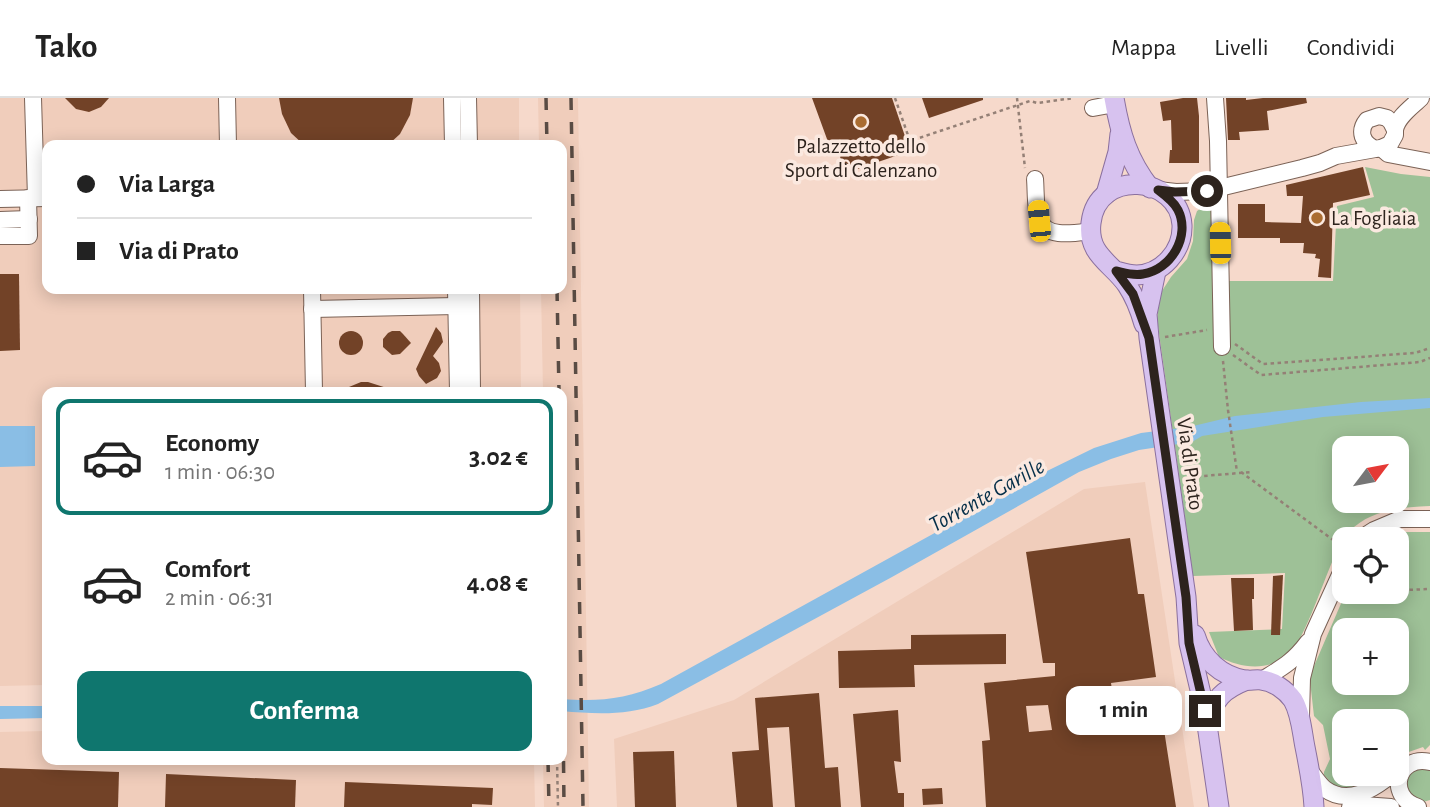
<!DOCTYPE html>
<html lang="it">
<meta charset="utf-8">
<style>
:root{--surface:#fff;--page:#f2f2f2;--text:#222;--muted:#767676;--line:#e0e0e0;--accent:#0f766e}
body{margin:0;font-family:"Alegreya Sans",sans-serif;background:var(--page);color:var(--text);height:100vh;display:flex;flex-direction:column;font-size:26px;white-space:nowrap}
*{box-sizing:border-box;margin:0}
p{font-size:23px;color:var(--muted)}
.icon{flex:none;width:38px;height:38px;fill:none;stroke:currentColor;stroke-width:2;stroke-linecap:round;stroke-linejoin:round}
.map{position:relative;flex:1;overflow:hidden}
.panel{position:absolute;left:42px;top:289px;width:525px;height:378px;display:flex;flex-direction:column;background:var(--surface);border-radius:14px;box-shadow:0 4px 18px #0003}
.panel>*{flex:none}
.top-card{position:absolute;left:42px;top:42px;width:525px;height:154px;border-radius:14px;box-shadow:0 4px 18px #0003;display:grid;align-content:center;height:154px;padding:0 35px;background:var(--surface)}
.needle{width:46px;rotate:58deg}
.buttons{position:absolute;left:1332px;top:338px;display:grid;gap:14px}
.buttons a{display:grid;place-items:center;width:77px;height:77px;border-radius:14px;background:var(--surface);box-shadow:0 4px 18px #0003;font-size:35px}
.end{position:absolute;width:32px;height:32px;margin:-16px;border:9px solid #2d231d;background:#fff;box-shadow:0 0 0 4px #fff}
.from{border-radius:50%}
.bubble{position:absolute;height:49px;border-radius:14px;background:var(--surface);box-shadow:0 4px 18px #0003;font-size:23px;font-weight:700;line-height:49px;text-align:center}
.car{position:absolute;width:21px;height:42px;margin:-21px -10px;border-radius:9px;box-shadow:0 0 5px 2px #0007;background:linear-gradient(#f5c518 24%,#345 0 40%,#f5c518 0 76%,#345 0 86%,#f5c518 0)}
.top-card b{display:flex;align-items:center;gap:24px;height:66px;font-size:26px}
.top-card b+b{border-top:2px solid var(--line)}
.top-card i{width:18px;height:18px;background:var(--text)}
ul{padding:12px 0 0;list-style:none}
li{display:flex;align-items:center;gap:21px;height:116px;margin:0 14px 10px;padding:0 21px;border:4px solid transparent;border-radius:14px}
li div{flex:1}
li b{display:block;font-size:26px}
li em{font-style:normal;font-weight:700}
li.selected{border-color:var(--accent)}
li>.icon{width:63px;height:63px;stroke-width:1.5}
.cta{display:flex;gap:14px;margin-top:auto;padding:14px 35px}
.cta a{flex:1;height:80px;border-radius:14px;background:var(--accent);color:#fff;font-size:28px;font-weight:700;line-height:80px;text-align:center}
header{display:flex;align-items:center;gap:42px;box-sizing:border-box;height:98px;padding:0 35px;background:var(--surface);border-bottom:2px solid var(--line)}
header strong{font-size:33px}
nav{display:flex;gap:38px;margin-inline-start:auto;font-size:24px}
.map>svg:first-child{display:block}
.built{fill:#f0cdbb}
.green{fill:#9ec197;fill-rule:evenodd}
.water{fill:#8abee5}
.building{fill:#724227;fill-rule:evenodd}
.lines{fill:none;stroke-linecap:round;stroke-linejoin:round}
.minor-casing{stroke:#7b6256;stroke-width:18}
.major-casing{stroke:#8b709e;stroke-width:21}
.path{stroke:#948076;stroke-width:2.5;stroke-dasharray:3.5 3.5;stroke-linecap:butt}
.minor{stroke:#fff;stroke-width:16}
.major{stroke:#d7c2ef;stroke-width:19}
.rail{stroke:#5a4c44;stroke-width:3.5;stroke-dasharray:12 12;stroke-linecap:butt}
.route{stroke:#2d231d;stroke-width:9}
.poi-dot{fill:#aa6c31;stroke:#fbe9e0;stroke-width:2.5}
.labels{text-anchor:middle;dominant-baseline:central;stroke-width:7;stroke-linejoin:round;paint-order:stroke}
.poi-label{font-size:21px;fill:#2d231d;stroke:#fbe9e0}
.street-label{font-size:21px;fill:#2d231d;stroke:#fbe9e0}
.water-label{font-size:23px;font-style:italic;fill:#052f49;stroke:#fbe9e0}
</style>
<header>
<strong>Tako</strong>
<nav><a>Mappa</a><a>Livelli</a><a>Condividi</a></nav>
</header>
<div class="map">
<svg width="1430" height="709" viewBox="0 0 1430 709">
<rect width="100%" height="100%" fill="#f6d9cb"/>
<g class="built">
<polygon points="0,0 519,0 519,47 47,47 47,191 520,191 521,294 47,294 47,587 0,588"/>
<polygon points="538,0 578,0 589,709 544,709 543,662 562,662 562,294 543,294 541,191 562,191 562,47 539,47"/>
<polygon points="1145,384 1194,709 617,709 614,641 734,602 1084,391"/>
<polygon points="47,633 47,662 534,662 535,709 0,709 0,634"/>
</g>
<g class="green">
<path d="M1365 69 1401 76 1430 79V408C1403 409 1376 411 1354 429 1342 439 1336 455 1330 469 1322 488 1302 546 1289 556 1268 574 1241 570 1219 559L1209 534 1282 531 1285 475 1193 478 1157 221 1160 196 1171 179 1187 161 1193 143 1194 122 1197 113 1206 107 1224 103 1227 183H1333L1337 108 1374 99ZM1344 350H1396V402H1344Z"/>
<path d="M1404 434H1430V647L1425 652 1423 649 1403 656 1397 662 1396 623H1344V676H1382L1373 683 1351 692 1334 688 1324 677V674L1330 661 1323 627 1314 618 1310 583 1311 575 1346 494H1396V441H1383ZM1344 532H1396V584H1344Z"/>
<polygon points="1430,670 1430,702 1420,705 1409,699 1404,682 1410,672"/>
</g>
<g class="water">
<path d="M1430 300V310L1323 319 1202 338 1192 344 1139 352 1111 361 1079 374 892 479 658 606C627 618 594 616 562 613V601C599 604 626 601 661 586L1047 373 1094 350 1141 335 1189 329 1235 318 1361 304Z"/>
<polygon points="0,328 35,328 35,368 0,369"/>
<polygon points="0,608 47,608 47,620 0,621"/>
</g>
<g class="building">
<polygon points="65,0 109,0 101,9 89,14 76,11"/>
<polygon points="279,0 413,0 410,17 400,36 388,47 304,47 291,35 282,16"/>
<polygon points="812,0 892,0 910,53 846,75 836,48 831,52"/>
<polygon points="922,0 983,0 983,2 929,20"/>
<polygon points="1183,0 1197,0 1199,18 1199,65 1169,65 1170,52 1172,52 1171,22 1163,23 1160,4"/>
<polygon points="1226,0 1246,0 1246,2 1263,0 1306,0 1307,5 1267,13 1269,32 1239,34 1240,42 1228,42"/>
<polygon points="1363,69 1370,97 1333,105 1331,180 1318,179 1320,161 1315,160 1316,156 1303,155 1304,145 1280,145 1280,140 1238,140 1238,106 1265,106 1265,124 1301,125 1303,98 1287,98 1286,87"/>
<polygon points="0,176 19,176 20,252 0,253"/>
<polygon points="436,229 441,235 443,244 433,258 439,265 441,273 437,280 426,286 419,278 416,271"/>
<circle cx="351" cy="245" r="12"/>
<polygon points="392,233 400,233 403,236 411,245 400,256 392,257 383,249 383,241 388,235"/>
<polygon points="361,284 368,284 393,292 393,294 337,294"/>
<path d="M1130 440 1138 496H1144L1156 579 1111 585 1115 613 1160 606 1176 709H986L982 643 990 642 984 585 1055 578V565H1043L1026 454ZM1048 607 1052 632 1029 634 1026 608Z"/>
<polygon points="1283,477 1280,537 1271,537 1273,478"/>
<polygon points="1231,480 1254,480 1254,501 1252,501 1253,532 1234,533"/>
<polygon points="1006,536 1006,566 914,567 915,589 839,590 838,553 911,551 911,537"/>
<polygon points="819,595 825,670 838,669 841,709 795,709 789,629 767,630 773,709 737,709 732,654 759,652 755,600"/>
<polygon points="898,612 901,664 894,663 898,695 904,695 904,709 861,709 853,616"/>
<polygon points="674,653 676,709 635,709 633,654"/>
<polygon points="0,670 119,674 118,709 0,709"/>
<polygon points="166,676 296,682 295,709 165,709"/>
<polygon points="345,684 493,690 492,707 472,706 472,709 344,709"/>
<polygon points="942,690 943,706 923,707 922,691"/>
</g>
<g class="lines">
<defs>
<g id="minor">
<polyline points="33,0 36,100"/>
<polyline points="227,0 228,47"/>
<polyline points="452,0 453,47"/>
<polyline points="468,0 469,47"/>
<polyline points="1215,0 1218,43 1222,249"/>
<polyline points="1093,10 1115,6"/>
<path d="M1395 32C1397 19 1412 9 1421 0"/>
<polyline points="1381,50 1388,56 1430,64"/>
<path d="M1035 81C1036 92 1035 111 1039 121 1045 141 1075 135 1091 133"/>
<path d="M1158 92 1176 94 1207 93 1302 70 1320 65 1336 58 1381 50 1390 46 1395 37V32L1391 24 1387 20 1379 18 1367 22C1358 33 1362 46 1376 51"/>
<polyline points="0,101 47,100"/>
<polyline points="0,122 29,121"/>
<polyline points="0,138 29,138 28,100"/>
<polyline points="312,191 314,294"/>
<polyline points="456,191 458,294"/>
<polyline points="471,191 472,294"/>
<polyline points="312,211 456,208"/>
<polyline points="1360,441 1374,432 1400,421 1430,421"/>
<path d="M1262 582C1283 569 1293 564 1308 544"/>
<polyline points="1301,618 1302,580 1313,536 1344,468"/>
<path d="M1310 673C1315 679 1319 686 1325 691 1348 708 1374 691 1392 676"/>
<polyline points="1350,709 1363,707 1391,709"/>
<path d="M1418 709C1386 699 1397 656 1430 664"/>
</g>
<g id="major">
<path d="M1114 0C1120 35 1128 62 1150 90"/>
<polyline points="1106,96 1118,54 1120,36"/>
<path d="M1116 173C1123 175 1129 177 1137 177 1162 176 1183 153 1182 127 1179 77 1097 70 1091 125 1087 157 1112 165 1127 187 1135 199 1140 212 1144 226"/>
<polyline points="1156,173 1147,216 1149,240 1186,499 1189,545 1205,613 1219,709"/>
<path d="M1195 537C1202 561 1221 578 1245 582 1250 583 1256 581 1261 582 1273 583 1286 592 1293 602 1301 616 1302 634 1305 649 1309 669 1313 689 1314 709"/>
<path d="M1209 626C1212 601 1224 591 1247 582"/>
</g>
</defs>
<use href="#minor" class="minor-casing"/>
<use href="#major" class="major-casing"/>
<g class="path">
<polyline points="895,0 910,43 1030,3 1037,5 1074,0"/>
<polyline points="1017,0 1025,70"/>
<polyline points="1165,239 1207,232"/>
<polyline points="1235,246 1263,266 1415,255 1430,250"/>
<polyline points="1233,257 1261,277 1420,264 1430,260"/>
<polyline points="1223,263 1228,312 1237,374"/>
<polyline points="1241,374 1344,450"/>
<polyline points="1185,384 1191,379 1252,374"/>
<polyline points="1396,489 1405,492 1430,491"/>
<polyline points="557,662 558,709"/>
</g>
<use href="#minor" class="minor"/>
<use href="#major" class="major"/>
<g class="rail">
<polyline points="546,0 547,47"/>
<polyline points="571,0 583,709"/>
<polyline points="557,191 559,294"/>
<polyline points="562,519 564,709"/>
<polyline points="548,662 549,709"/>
</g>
</g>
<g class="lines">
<path class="route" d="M1205 613 1189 545 1186 499 1149 240 1133 196 1116 173C1125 175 1133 178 1143 176 1171 172 1191 138 1178 112 1174 104 1166 98 1158 92L1175 94 1207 93"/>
</g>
<g class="poi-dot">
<circle cx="861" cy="24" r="7"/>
<circle cx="1317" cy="120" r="7"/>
</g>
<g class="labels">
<g class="poi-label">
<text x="861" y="48">Palazzetto dello<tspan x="861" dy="24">Sport di Calenzano</tspan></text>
<text x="1331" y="120" text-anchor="start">La Fogliaia</text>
</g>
<g class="street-label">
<text transform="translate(1190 366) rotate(82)">Via di Prato</text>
</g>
<g class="water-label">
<text transform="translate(987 398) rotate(-29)">Torrente Garille</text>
</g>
</g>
</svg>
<div class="buttons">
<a><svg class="needle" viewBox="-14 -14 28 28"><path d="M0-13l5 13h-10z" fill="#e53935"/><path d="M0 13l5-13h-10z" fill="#767676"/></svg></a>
<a><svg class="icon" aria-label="locate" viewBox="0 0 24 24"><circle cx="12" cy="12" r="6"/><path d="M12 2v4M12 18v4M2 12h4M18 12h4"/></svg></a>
<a>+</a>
<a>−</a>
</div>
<i class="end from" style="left:1207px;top:93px"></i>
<i class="end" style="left:1205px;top:613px"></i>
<div class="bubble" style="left:1066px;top:588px;width:116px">1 min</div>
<i class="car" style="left:1039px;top:123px;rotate:355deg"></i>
<i class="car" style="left:1220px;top:145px;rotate:359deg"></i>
<div class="top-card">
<b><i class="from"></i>Via Larga</b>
<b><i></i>Via di Prato</b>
</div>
<section class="panel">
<ul>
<li class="selected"><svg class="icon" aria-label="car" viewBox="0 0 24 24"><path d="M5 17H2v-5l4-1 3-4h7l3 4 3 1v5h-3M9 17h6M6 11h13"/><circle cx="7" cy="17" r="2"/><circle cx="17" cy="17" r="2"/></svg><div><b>Economy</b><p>1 min · 06:30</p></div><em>3.02 €</em></li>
<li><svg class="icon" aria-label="car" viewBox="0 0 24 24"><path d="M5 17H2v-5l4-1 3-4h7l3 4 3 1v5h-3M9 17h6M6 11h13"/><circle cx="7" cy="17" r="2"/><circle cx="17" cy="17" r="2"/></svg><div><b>Comfort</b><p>2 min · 06:31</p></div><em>4.08 €</em></li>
</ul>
<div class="cta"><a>Conferma</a></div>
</section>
</div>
